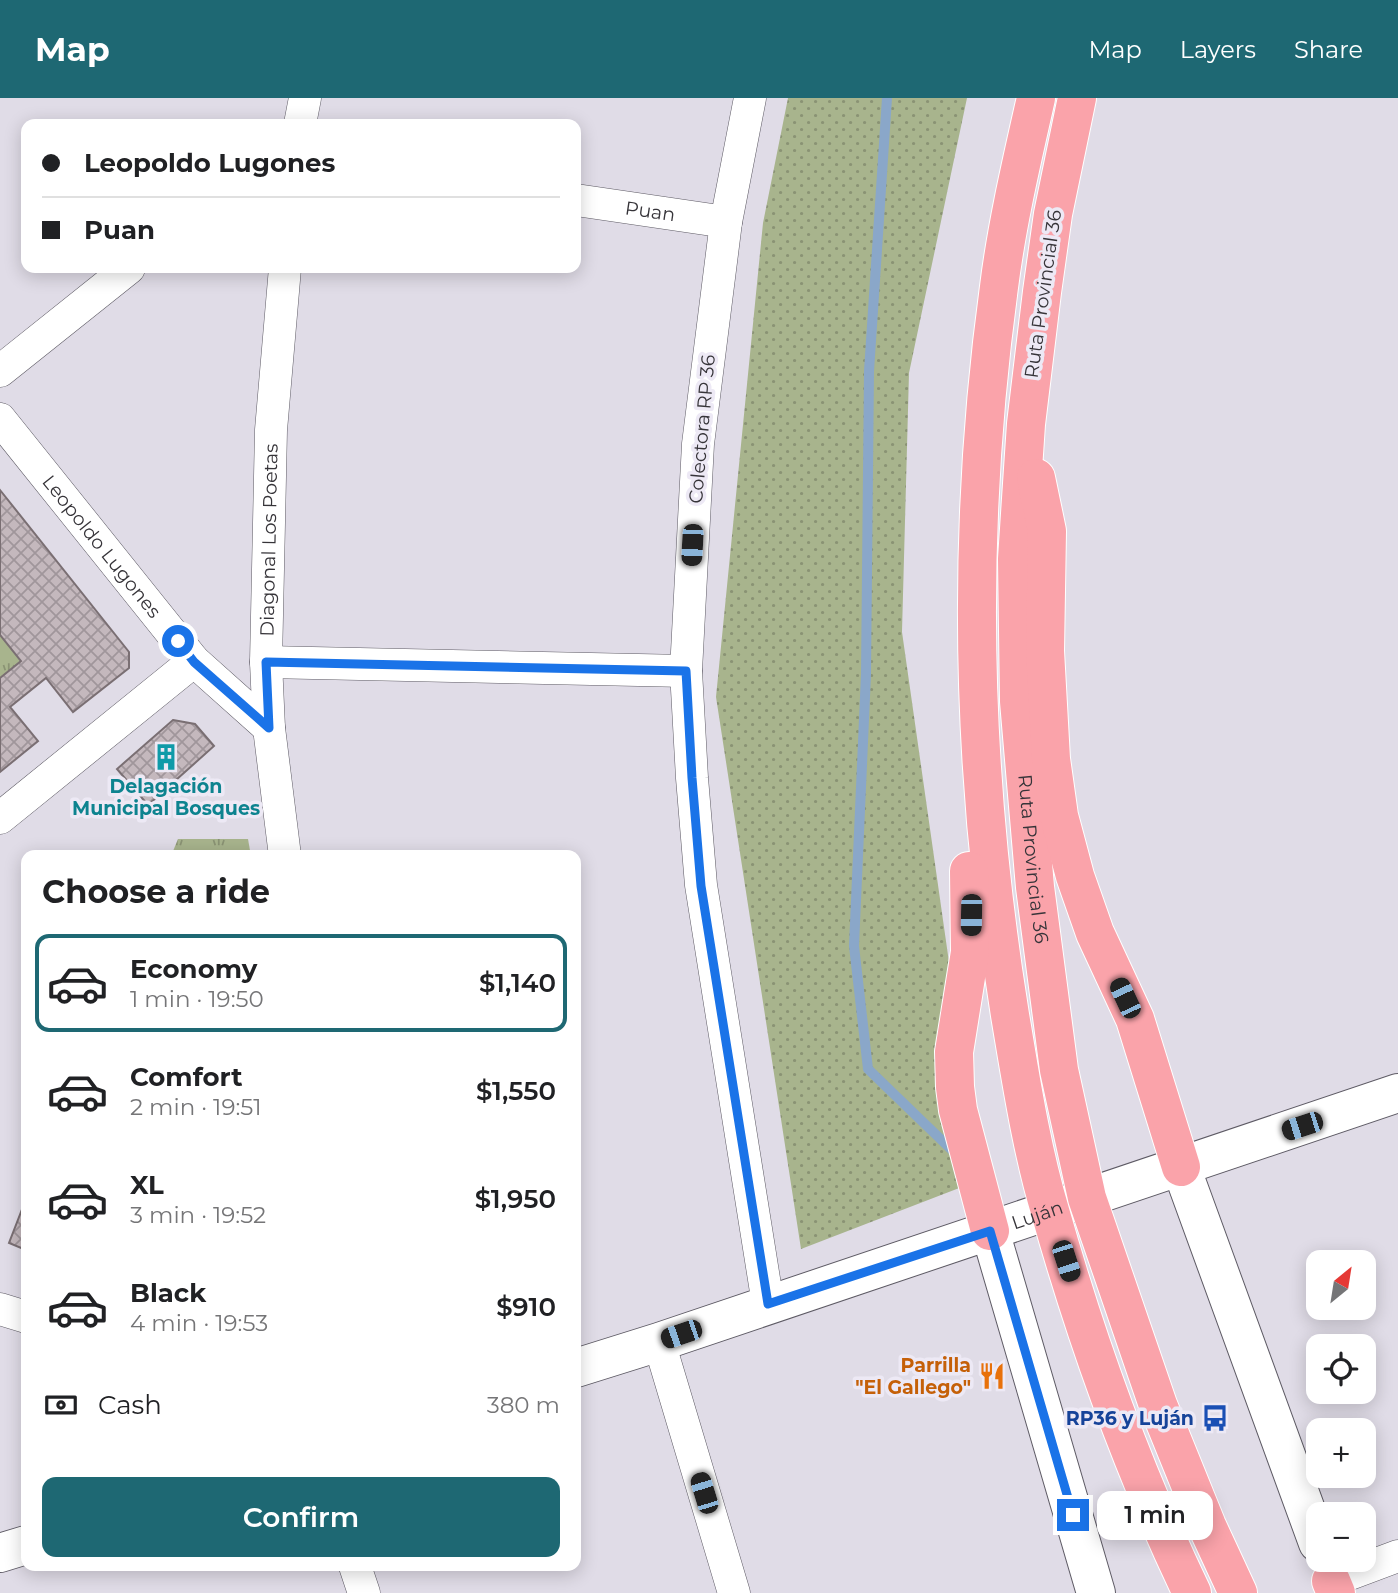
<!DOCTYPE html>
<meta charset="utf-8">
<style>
:root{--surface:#fff;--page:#f6f6f6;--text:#202124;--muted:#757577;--line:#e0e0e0;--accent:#1e6873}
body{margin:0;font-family:Montserrat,sans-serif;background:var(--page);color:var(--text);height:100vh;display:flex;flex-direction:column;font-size:26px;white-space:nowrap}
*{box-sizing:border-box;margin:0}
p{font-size:23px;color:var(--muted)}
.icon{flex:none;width:38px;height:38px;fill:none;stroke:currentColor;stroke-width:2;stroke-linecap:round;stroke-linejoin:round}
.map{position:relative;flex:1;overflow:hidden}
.drawer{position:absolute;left:21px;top:752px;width:560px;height:721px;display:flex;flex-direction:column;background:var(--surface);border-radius:14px;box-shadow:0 4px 18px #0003}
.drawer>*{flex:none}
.top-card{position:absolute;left:21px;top:21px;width:560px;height:154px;border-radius:14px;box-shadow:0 4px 18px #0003;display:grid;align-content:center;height:154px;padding:0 21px;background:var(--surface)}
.needle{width:46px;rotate:30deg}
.tools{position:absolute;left:1306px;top:1152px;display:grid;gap:14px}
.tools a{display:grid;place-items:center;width:70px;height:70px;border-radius:14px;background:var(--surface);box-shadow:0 4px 18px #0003;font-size:35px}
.end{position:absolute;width:32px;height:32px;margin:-16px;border:9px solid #1a73e8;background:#fff;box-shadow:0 0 0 4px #fff}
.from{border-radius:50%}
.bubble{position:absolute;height:49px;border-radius:14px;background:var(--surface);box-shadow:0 4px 18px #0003;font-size:23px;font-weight:600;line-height:49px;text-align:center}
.car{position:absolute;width:21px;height:42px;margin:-21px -10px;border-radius:9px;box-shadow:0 0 5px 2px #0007;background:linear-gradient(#222 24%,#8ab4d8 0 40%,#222 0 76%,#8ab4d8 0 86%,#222 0)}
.top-card b{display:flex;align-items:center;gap:24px;height:66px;font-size:26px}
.top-card b+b{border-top:2px solid var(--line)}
.top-card i{width:18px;height:18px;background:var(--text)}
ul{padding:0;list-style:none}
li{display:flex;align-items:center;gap:21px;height:98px;margin:0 14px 10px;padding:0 7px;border:4px solid transparent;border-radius:14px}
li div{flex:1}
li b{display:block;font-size:26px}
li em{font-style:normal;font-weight:600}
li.current{border-color:var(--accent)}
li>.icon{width:63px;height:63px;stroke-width:1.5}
h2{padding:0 21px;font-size:32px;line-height:84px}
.pay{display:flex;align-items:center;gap:18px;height:77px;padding:0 21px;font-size:26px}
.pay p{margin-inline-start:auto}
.cta{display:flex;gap:14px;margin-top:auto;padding:14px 21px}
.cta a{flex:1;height:80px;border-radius:14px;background:var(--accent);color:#fff;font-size:28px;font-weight:600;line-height:80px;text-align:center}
header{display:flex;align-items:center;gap:42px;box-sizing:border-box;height:98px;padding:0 35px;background:var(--accent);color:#fff}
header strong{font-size:33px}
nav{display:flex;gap:38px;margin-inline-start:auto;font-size:24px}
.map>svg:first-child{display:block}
.grass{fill:url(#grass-tufts)}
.park{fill:url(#park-dots)}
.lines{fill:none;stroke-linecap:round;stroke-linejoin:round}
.stream{stroke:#8aa7c9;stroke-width:10}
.building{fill:url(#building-cross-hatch);stroke:#7a6f73;stroke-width:2}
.street-casing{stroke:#5e5b65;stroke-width:33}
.secondary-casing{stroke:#5e5b65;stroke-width:40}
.primary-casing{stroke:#fff;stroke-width:40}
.street{stroke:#fff;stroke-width:32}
.secondary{stroke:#fff;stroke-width:38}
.primary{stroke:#faa3aa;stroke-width:38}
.route{stroke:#1a73e8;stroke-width:9}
.labels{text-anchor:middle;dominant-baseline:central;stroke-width:7;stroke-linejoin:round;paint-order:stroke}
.street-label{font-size:19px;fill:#363439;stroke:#ede9f5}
.culture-label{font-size:19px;font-weight:bold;fill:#0d838f;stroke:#ede9f5}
.food-label{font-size:19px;font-weight:bold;fill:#c56008;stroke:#ede9f5;text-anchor:end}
.transit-label{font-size:19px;font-weight:bold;fill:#164399;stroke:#ede9f5;text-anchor:end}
</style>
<header>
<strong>Map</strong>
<nav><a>Map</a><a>Layers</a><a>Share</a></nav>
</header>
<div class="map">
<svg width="1398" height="1495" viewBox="0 0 1398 1495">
<defs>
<pattern id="grass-tufts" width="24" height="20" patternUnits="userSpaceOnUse" patternTransform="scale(1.75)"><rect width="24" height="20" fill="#a8b48d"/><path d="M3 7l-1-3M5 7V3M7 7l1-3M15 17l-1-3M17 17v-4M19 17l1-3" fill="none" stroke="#8a9374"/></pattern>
<pattern id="park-dots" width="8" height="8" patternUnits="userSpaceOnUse" patternTransform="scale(1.75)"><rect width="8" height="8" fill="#a8b48d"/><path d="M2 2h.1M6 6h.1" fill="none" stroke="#8a9374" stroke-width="1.8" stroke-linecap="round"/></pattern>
<pattern id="building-cross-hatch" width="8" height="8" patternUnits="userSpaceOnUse" patternTransform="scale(1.75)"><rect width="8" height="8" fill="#c4b8bd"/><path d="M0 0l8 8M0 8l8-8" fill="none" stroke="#a0969b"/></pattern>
</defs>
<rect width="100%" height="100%" fill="#e0dce7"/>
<g class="grass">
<polygon points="0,537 21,563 0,580"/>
<polygon points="178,741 248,741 251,758 171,758"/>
</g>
<polygon class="park" points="788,0 967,0 909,275 902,534 980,1082 801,1151 716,599 763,125"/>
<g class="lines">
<polyline class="stream" points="887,0 869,273 866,576 854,848 868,971 955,1055"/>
</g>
<g class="building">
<polygon points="0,392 129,554 129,570 73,614 46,580 10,609 38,643 0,674 0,580 21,563 0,537"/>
<polygon points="173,622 195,626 214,648 148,707 117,671"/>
<polygon points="26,1101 26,1152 9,1145"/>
</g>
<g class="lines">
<defs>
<g id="street">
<polyline points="750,0 726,124 698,346 686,573 692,680 701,787 768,1206"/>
<polyline points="300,26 305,0"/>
<path id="s1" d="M576 102 726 124"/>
<polyline points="0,273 129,170"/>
<path id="s2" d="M0 321 194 563 269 630"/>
<polyline points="266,564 686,573"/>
<polyline points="0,720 194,563"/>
<path id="s3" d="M285 758 269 630 266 564 271 332 285 170"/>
<polyline points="0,1211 26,1219"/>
<polyline points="659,1244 734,1495"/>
<polyline points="355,1468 364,1495"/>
<polyline points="1331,1483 1398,1458"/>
</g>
<g id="secondary">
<polyline points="1181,1069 1318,1445"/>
<polyline points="990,1133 1096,1495"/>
<path id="s4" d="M576 1270 659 1244 1398 995"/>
<polyline points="0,1455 26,1447"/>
</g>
<g id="primary">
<path d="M1036 0C1022 62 1007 125 999 189 966 430 971 677 1010 917 1021 982 1031 1049 1050 1113 1087 1244 1133 1372 1192 1495"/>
<path id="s5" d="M1077 0 1053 116 1042 194 1026 326 1017 461 1019 603 1035 789 1059 972 1087 1100 1158 1307 1207 1428 1238 1495"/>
<polyline points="1036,380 1047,433 1045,553 1051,661 1059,718 1075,778 1095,835 1135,921 1181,1069"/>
<polyline points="969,773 970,854 954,954 955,989 958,1012 990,1133"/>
<polyline points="1331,1483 1336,1495"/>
</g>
</defs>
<use href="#street" class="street-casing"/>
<use href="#secondary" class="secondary-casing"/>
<use href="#primary" class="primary-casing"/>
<use href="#street" class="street"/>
<use href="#secondary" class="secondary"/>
<use href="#primary" class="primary"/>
</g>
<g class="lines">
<polyline class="route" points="178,543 194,564 269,630 266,564 686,573 692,680 701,788 768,1206 990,1133 1073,1417"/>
</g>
<defs>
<symbol id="building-bare" viewBox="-9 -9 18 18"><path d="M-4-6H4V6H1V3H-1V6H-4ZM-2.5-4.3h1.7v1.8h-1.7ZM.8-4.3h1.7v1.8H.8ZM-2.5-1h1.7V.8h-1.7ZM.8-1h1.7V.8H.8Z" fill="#0f9aa8" stroke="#ede9f5" stroke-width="2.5" paint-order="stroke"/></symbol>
<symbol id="restaurant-bare" viewBox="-9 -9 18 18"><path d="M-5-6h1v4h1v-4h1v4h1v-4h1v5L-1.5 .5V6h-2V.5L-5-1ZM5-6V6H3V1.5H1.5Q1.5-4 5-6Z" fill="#e8710a" stroke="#ede9f5" stroke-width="2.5" paint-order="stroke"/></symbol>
<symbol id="bus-bare" viewBox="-9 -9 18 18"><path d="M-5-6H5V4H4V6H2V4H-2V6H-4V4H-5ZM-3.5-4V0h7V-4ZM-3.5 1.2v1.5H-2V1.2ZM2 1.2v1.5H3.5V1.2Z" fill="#1a4fb4" stroke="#ede9f5" stroke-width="2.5" paint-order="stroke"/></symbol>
</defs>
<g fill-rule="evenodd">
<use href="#building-bare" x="147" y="640" width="38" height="38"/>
<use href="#restaurant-bare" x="973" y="1259" width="38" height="38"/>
<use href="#bus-bare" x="1196" y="1301" width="38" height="38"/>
</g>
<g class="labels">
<g class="street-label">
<text stroke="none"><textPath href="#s1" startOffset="75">Puan</textPath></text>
<text transform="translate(1043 196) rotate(-82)">Ruta Provincial 36</text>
<text transform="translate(702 331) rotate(-85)">Colectora RP 36</text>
<text stroke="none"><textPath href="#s3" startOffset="317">Diagonal Los Poetas</textPath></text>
<text stroke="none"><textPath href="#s2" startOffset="163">Leopoldo Lugones</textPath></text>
<text stroke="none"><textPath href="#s5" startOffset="766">Ruta Provincial 36</textPath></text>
<text stroke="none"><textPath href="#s4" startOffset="486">Luján</textPath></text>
</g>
<g class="culture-label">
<text x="166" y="688">Delagación<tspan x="166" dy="22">Municipal Bosques</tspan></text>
</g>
<g class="food-label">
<text x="971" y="1267">Parrilla<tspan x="971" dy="22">"El Gallego"</tspan></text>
</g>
<g class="transit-label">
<text x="1194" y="1320">RP36 y Luján</text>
</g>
</g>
</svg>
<div class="tools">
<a><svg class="needle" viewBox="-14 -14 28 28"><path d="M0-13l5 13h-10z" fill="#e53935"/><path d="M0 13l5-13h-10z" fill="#757577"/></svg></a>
<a><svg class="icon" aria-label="locate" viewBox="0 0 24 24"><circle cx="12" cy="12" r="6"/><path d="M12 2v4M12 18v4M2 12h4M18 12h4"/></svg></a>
<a>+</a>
<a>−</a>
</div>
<i class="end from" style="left:178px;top:543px"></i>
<i class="end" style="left:1073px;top:1417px"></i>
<div class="bubble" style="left:1097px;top:1393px;width:116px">1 min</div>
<i class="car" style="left:692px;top:447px;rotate:183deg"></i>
<i class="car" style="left:971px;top:817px;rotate:181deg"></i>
<i class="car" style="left:1125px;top:900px;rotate:335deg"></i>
<i class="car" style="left:1302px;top:1028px;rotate:252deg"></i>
<i class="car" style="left:1066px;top:1163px;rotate:162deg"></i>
<i class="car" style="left:681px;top:1236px;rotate:251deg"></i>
<i class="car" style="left:704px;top:1395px;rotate:343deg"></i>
<div class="top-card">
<b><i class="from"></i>Leopoldo Lugones</b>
<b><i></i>Puan</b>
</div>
<section class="drawer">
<h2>Choose a ride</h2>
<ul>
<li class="current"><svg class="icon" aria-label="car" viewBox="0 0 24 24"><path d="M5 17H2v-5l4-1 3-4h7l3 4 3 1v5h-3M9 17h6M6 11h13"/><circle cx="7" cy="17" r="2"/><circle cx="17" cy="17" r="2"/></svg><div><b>Economy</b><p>1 min · 19:50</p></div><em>$1,140</em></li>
<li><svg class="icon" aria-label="car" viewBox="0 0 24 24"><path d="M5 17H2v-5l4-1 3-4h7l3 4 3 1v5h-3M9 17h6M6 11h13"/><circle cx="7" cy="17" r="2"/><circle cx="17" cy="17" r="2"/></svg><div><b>Comfort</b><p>2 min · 19:51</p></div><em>$1,550</em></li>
<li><svg class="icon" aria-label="car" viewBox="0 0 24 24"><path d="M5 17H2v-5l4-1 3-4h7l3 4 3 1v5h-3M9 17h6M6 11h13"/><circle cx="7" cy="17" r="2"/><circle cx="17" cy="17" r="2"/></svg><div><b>XL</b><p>3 min · 19:52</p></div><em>$1,950</em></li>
<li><svg class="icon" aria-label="car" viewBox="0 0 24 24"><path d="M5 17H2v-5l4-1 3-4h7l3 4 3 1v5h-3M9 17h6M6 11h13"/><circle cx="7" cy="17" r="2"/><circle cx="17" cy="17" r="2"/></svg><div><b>Black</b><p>4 min · 19:53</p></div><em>$910</em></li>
</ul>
<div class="pay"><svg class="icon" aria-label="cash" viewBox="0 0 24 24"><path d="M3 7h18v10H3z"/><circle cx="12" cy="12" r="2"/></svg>Cash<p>380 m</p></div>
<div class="cta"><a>Confirm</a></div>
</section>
</div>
